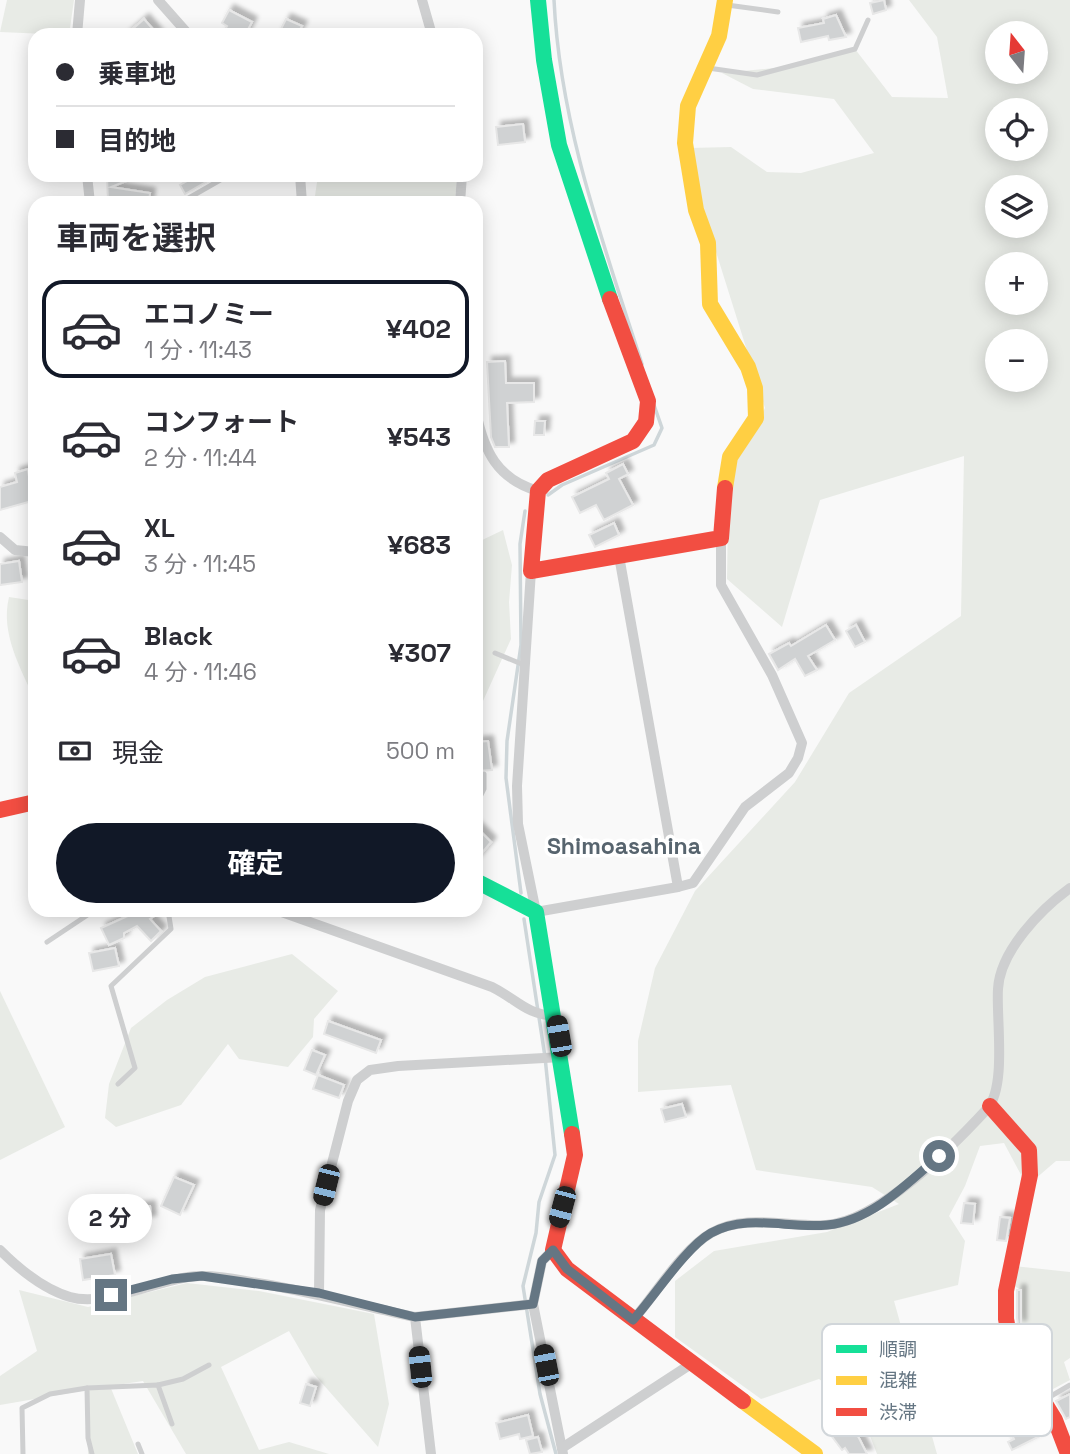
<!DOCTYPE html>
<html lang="ja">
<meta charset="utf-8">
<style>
:root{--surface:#fff;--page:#f7f7f7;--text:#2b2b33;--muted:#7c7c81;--line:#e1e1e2;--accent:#111827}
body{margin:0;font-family:"Space Grotesk","Noto Sans JP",sans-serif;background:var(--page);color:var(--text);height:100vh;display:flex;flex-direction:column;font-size:26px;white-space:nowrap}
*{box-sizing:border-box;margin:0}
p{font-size:23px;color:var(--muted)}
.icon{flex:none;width:38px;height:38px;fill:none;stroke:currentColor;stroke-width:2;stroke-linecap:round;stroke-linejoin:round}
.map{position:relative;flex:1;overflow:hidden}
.panel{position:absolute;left:28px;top:196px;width:455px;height:721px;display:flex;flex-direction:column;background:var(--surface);border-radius:21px;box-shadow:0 4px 18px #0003}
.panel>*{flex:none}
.banner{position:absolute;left:28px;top:28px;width:455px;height:154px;border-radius:21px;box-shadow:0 4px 18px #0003;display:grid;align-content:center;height:154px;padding:0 28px;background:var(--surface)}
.needle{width:46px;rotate:343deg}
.buttons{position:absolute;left:985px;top:21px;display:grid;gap:14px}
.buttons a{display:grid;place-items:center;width:63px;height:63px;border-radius:50%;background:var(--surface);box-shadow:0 4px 18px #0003;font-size:35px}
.end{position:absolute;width:32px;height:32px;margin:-16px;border:9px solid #657683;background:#fff;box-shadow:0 0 0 4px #fff}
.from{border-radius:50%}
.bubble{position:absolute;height:49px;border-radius:24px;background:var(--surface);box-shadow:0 4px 18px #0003;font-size:23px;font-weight:700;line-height:49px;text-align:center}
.car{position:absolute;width:21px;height:42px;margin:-21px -10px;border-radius:9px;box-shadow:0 0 5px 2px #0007;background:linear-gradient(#222 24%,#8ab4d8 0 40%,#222 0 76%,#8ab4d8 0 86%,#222 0)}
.banner b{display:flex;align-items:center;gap:24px;height:66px;font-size:26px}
.banner b+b{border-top:2px solid var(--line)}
.banner i{width:18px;height:18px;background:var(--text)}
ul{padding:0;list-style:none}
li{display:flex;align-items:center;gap:21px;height:98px;margin:0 14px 10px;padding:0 14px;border:4px solid transparent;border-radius:21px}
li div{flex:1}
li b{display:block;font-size:26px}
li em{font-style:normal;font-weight:700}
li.on{border-color:var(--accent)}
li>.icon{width:63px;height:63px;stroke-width:1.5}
h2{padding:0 28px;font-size:32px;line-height:84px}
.pay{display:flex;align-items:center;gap:18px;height:77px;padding:0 28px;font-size:26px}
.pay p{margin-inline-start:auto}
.primary-button{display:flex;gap:14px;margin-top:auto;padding:14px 28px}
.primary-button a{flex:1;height:80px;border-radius:42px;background:var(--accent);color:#fff;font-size:28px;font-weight:700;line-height:80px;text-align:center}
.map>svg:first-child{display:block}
.green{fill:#e8ebe6;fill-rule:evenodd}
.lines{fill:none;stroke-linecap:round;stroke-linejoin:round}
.stream{stroke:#ced6d9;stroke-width:3.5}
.building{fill:#d0d2d3;stroke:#e8e8e8;stroke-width:2;filter:url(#shadow)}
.lane{stroke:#cecfd0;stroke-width:5}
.street{stroke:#cecfd0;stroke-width:10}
.fast{stroke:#16e098;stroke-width:16}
.slow{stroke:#ffcf43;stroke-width:16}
.jam{stroke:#f24e42;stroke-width:16}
.route{stroke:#657683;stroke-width:9}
.labels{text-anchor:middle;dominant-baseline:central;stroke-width:7;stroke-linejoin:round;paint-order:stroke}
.quarter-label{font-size:23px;font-weight:bold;fill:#57646e;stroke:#fff}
.key{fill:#fff;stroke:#d1d6da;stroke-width:2}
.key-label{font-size:19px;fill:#657683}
</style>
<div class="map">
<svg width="1070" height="1454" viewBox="0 0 1070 1454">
<defs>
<filter id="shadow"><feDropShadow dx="5" dy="-5" stdDeviation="2" flood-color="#0004"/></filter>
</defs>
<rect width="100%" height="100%" fill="#f9f9f9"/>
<g class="green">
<polygon points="7,0 74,0 69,35 0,32"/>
<path d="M909 0H1070V1161H1056L1027 1186 1004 1143 980 1146 965 1186 949 1216 965 1241 958 1285 894 1301 937 1454H877L860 1410 819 1379 761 1399 675 1337V1281L714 1251 827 1232 899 1204 872 1187 756 1170 731 1085 638 1092V1041L655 968 695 891 795 782 849 693 961 616 964 456 820 500 782 627 727 579 728 514 737 459 765 408 701 204 689 148 731 147 767 172 801 173 874 153 834 99 753 89 722 73 784 67 855 49 892 97 948 98 937 37ZM998 33H1036V72H998ZM998 110H1036V149H998ZM998 187H1036V226H998ZM998 264H1036V303H998ZM998 341H1036V380H998Z"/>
<polygon points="318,175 457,175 455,203 314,203"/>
<polygon points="503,530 512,565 509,602 511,639 483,701 476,701 476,543"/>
<path d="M9 597 35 601V701C21 668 0 634 9 597Z"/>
<polygon points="292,954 338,991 314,1019 313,1037 288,1067 239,1059 228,1044 181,1105 116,1127 105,1118 109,1084 131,1028 167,1000 205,977"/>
<polygon points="0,991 65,1127 0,1160"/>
<polygon points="1013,1266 1070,1272 1070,1358 1064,1362 1070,1380 1053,1389 1043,1390 1020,1343 1021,1290 1009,1283"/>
<polygon points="187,1283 259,1291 374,1314 389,1404 378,1447 314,1374 289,1331 221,1367 259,1450 289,1442 329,1454 186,1454 143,1381 110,1386 138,1454 88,1454 87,1390 0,1405 0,1376 37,1351 19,1290 88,1307"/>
</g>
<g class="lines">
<g class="stream">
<path d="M554 0C560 126 604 245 642 364"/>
<polyline points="548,495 562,485 654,445 662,428 654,405"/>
<polyline points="521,893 506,778 507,741 521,645 520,544 525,511"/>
<polyline points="524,919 545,1057 555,1155 539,1202 536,1233 523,1286 540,1394 556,1454"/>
</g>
</g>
<g class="building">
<polygon points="884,0 886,10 873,14 870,3"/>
<polygon points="229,10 252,22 245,35 222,35 227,26 222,23"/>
<polygon points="836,15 846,37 829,40 828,36 801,42 798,28 824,23 823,19"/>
<polygon points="144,19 158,35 126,35"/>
<polygon points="286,19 302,26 297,35 278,35"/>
<polygon points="523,124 525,142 498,145 496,127"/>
<polygon points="107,175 141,175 111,187 150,193 149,203 108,203"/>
<polygon points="198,175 218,175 185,194 180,185"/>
<polygon points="505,361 506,383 534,383 534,402 507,403 509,447 495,447 491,437 487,362"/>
<polygon points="535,421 545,421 544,435 534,435"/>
<polygon points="623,464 628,474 619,479 633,505 604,520 596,505 580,513 572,497 609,479 606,473"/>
<polygon points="28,469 32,501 0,510 0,487 17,482 15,473"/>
<polygon points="614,523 619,535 595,547 589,535"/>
<polygon points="19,561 22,582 0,585 0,564"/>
<polygon points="826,625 835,640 808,656 817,670 805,676 795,659 778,670 769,654 789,643 791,646"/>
<polygon points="856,625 865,642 855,647 846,631"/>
<polygon points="488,741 492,770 476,771 477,742"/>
<polygon points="476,827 491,842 476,860"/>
<polygon points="141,910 163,910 150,919 161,931 151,941 137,926 124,933 124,938 109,945 101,928"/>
<polygon points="115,948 119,966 93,971 89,953"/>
<polygon points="328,1021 381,1040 376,1053 324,1034"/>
<polygon points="312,1050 325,1055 316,1075 304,1070"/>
<polygon points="318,1075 344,1085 339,1098 313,1089"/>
<polygon points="682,1104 686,1117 665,1122 661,1109"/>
<polygon points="174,1177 194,1185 180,1215 161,1206"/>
<polygon points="964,1203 975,1204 973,1224 961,1223"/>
<polygon points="150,1206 151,1220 125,1223 123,1209"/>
<polygon points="1000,1217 1010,1218 1006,1241 997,1240"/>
<polygon points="111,1254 115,1275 83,1280 80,1259"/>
<polygon points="1017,1290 1021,1290 1021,1325 1018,1325 1017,1318"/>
<polygon points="306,1384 316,1387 310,1406 300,1403"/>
<polygon points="1070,1394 1070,1417 1066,1419 1056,1401"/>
<polygon points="841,1413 859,1438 867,1454 849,1454 845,1448 842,1450 824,1426"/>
<polygon points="528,1415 533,1436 520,1439 519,1434 500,1439 496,1423"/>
<polygon points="1025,1418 1031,1430 1035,1427 1040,1436 1012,1450 1008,1442 1014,1439 1008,1427"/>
<polygon points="538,1437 542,1452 530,1454 526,1440"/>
</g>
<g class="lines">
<g class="lane">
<polyline points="727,5 778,12"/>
<polyline points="708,68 757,75 855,49 868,20"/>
<polyline points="180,203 229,175"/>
<polyline points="495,653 524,665"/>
<polyline points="476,805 484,789 484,774"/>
<polyline points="47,942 95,910"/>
<polyline points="118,1084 135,1068 111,986 171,929 168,910"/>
<polyline points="158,1385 183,1379 209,1365"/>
<polyline points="1046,1399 1070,1385"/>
<polyline points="138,1444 142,1454"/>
<polyline points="23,1454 22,1408 50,1394 87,1388"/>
<polyline points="92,1454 88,1438 87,1388 158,1385 172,1424"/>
</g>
<g class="street">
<polyline points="158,0 189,35"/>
<polyline points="422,0 432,35"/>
<polyline points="77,35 80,0"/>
<polyline points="87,175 90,203"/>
<polyline points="300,175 302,203"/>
<polyline points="460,203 462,175"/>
<path d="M476 412C484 451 497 479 538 491"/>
<polyline points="0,537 15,550 35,552"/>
<polyline points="531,571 517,786 518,824 536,912 678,887 619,556"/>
<polyline points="678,887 693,883 745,807 789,773 798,758 802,743 772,675 721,585 721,538"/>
<path d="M276 910 492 987C518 1000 525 1014 555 1016"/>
<path d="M0 1250C19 1269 43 1289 70 1297 106 1308 161 1277 200 1276 221 1275 243 1281 264 1284 315 1293 364 1306 415 1317L431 1454"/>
<polyline points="553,1250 542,1261 533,1304 563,1454"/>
<polyline points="319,1293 320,1210 348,1101 357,1080 370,1070 398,1066 562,1057"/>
<polyline points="415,1317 533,1304"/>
<path d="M633 1320C655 1295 682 1250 711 1233 745 1213 788 1227 826 1225 878 1222 953 1146 987 1109 1007 1087 996 1018 998 989 1000 951 1041 909 1070 888"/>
<polyline points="562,1448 691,1364"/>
</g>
<g class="fast">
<polyline points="538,0 544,60 559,145 610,299"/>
<polyline points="476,881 536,912 572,1134"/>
</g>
<g class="slow">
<polyline points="725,488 730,457 756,418 755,388 748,367 710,304 708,243 696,210 685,143 688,106 719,36 725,0"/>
<polyline points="743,1401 815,1454"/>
</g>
<g class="jam">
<polyline points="610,299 648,401 646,422 633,441 548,480 538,491 531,571 721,538 725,488"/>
<polyline points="0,810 35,802"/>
<polyline points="990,1106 1029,1150 1030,1175 1006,1291 1006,1319 1012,1350 1055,1420 1068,1454"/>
<polyline points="572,1134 575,1155 553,1250 567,1269 743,1401"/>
</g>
</g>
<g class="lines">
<path class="route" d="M111 1295 172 1279 202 1276 319 1293 415 1317 533 1304 542 1261 553 1250 567 1269 633 1320C654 1297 686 1247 711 1233 748 1213 788 1229 827 1225 871 1221 908 1183 939 1156"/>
</g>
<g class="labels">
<g class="quarter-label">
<text x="624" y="846">Shimoasahina</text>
</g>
</g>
<rect x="822" y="1324" width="230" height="112" rx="10" class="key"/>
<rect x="836" y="1345" width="31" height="8" fill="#16e098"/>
<rect x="836" y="1376" width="31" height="9" fill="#ffcf43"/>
<rect x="836" y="1408" width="31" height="8" fill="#f24e42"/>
<g class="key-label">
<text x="879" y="1356">順調</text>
<text x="879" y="1387">混雑</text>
<text x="879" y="1419">渋滞</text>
</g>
</svg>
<div class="buttons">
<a><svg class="needle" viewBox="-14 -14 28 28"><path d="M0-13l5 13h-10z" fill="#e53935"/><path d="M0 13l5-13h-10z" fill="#7c7c81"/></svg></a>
<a><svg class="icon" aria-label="locate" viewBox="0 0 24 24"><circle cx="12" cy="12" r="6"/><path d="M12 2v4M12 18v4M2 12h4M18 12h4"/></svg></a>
<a><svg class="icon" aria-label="layers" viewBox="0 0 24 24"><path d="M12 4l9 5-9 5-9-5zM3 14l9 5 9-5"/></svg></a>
<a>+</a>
<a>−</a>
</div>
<i class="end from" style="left:939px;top:1156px"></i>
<i class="end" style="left:111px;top:1295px"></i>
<div class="bubble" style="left:68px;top:1194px;width:84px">2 分</div>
<i class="car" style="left:559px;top:1036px;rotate:350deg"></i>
<i class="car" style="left:326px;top:1185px;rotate:194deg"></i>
<i class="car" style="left:562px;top:1207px;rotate:195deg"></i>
<i class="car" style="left:546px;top:1365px;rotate:349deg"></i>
<i class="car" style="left:420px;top:1367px;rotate:354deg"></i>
<div class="banner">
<b><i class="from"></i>乗車地</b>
<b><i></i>目的地</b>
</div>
<section class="panel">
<h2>車両を選択</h2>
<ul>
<li class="on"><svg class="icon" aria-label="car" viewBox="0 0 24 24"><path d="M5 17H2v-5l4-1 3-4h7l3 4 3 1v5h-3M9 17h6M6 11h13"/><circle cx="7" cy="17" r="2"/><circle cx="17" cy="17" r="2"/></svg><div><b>エコノミー</b><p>1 分 · 11:43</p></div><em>¥402</em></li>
<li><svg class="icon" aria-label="car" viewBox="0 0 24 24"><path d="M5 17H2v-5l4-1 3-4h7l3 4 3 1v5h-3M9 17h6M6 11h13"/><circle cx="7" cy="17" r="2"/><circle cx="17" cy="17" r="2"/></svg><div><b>コンフォート</b><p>2 分 · 11:44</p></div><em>¥543</em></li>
<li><svg class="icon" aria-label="car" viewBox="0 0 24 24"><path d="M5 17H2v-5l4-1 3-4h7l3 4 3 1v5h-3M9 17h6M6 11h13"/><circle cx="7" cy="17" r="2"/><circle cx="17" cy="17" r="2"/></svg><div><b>XL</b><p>3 分 · 11:45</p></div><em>¥683</em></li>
<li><svg class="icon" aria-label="car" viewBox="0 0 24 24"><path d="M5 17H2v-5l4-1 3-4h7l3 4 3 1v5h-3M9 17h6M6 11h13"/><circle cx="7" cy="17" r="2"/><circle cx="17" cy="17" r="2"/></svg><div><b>Black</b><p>4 分 · 11:46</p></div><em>¥307</em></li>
</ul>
<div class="pay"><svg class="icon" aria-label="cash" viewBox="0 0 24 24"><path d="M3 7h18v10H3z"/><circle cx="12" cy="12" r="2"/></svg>現金<p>500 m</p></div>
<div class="primary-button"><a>確定</a></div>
</section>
</div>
